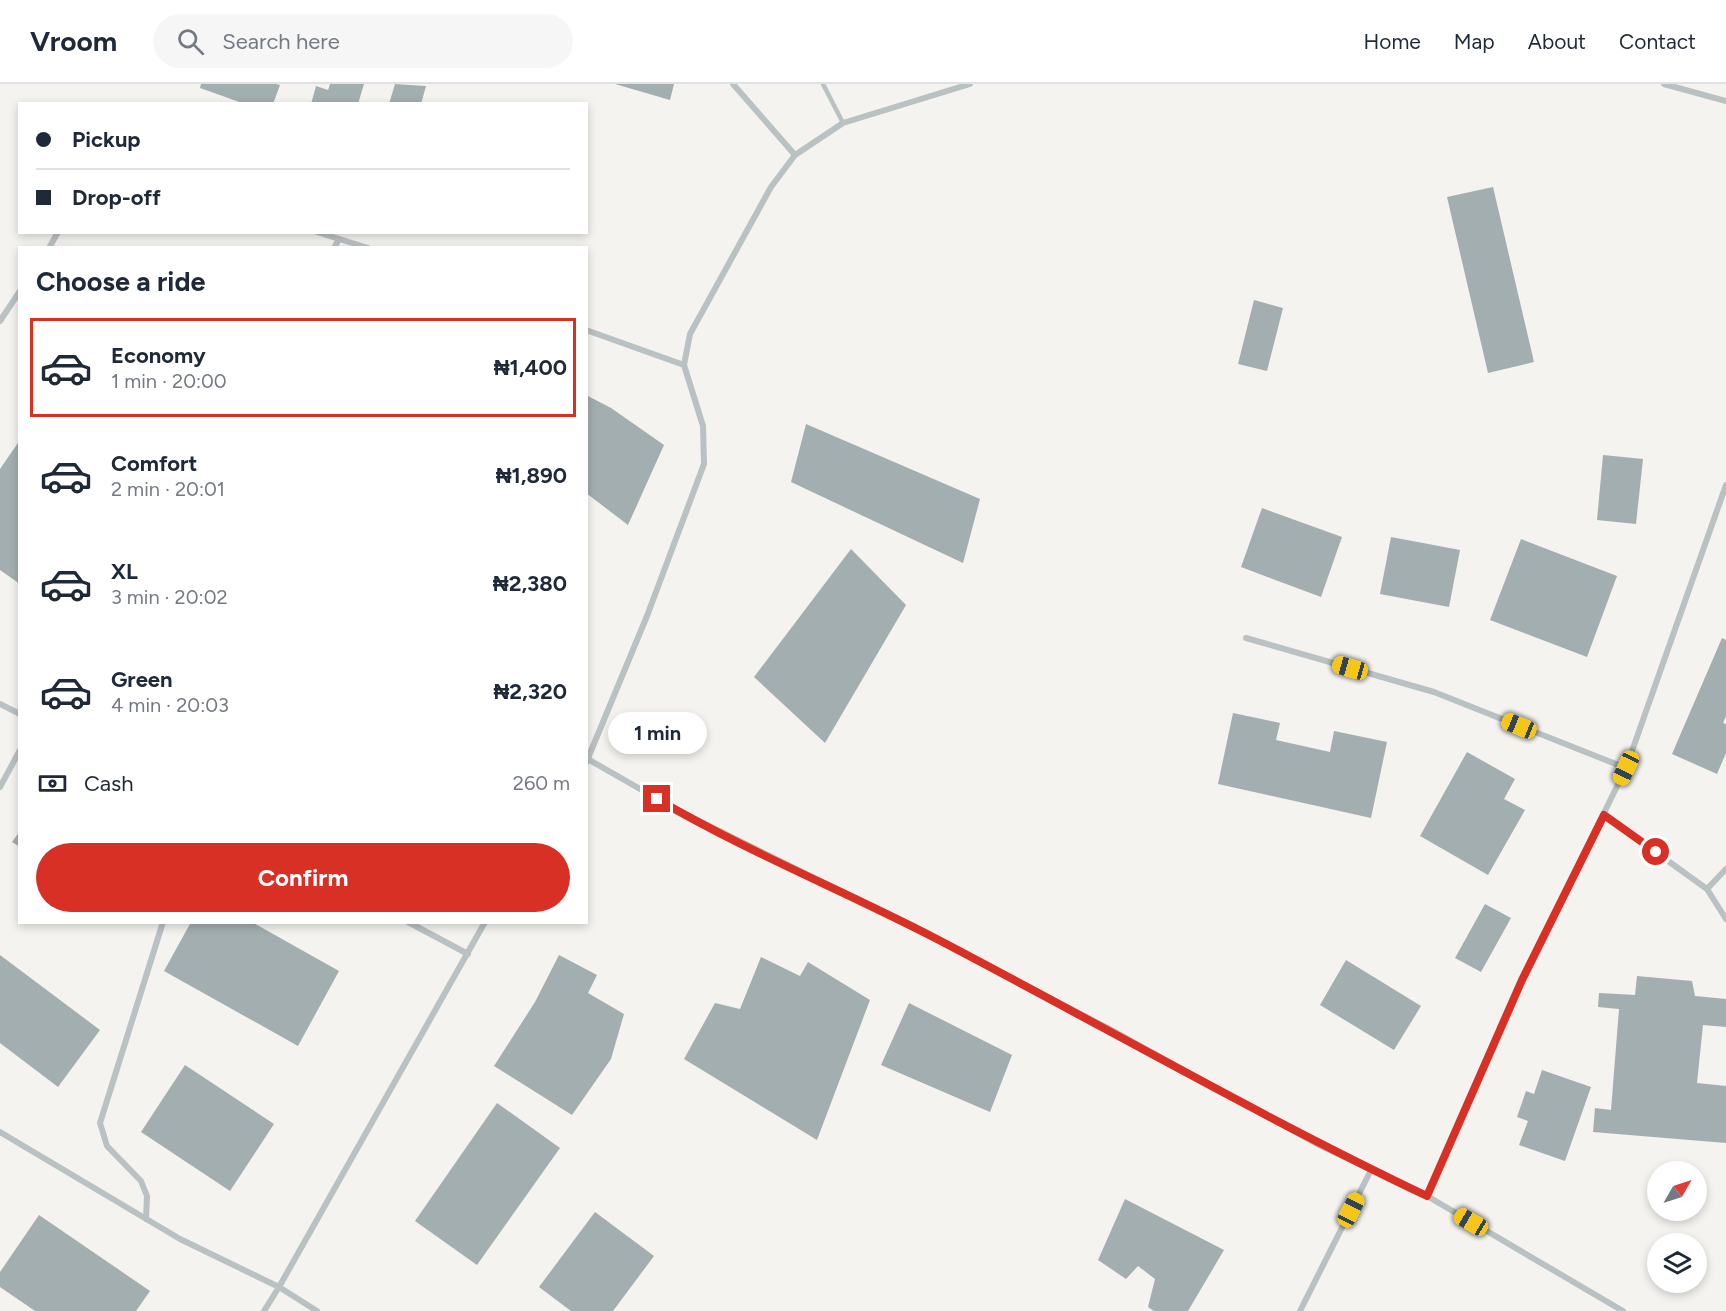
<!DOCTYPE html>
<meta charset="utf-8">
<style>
:root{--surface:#fff;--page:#f6f6f7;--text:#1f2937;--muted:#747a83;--line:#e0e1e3;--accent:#d93025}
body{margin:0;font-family:Figtree,sans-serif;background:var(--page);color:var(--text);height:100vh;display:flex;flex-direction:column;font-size:22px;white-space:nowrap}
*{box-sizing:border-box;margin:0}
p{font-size:20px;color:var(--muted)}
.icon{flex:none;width:33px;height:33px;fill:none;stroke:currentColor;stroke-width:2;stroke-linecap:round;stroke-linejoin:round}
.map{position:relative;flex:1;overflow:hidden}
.side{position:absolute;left:18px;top:162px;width:570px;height:678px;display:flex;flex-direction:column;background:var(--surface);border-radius:0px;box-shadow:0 3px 9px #0003}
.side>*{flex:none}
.banner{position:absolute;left:18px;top:18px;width:570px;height:132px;border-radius:0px;box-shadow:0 3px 9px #0003;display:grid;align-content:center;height:132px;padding:0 18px;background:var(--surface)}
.needle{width:39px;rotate:51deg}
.buttons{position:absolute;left:1647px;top:1077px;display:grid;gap:12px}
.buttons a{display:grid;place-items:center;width:60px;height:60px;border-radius:50%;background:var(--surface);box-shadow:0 3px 9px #0003;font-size:30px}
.end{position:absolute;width:27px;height:27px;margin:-14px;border:8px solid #d93025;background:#fff;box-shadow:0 0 0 3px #fff}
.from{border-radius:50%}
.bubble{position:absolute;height:42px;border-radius:21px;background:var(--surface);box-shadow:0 3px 9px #0003;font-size:20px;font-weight:700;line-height:42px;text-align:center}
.car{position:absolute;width:18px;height:36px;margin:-18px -9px;border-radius:8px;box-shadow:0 0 4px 2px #0007;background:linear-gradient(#f5c518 24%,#345 0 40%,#f5c518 0 76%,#345 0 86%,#f5c518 0)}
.banner b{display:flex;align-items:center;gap:21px;height:57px;font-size:22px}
.banner b+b{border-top:2px solid var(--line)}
.banner i{width:15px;height:15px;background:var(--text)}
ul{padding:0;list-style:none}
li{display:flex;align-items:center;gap:18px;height:99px;margin:0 12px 9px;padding:0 6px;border:3px solid transparent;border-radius:0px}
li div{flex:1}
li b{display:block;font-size:22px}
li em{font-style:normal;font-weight:700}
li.current{border-color:var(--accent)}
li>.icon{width:54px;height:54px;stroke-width:1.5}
h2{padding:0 18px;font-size:27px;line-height:72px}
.pay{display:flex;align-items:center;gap:15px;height:66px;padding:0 18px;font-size:22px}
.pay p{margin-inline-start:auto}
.action{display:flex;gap:12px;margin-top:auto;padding:12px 18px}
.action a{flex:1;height:69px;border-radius:36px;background:var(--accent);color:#fff;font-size:24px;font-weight:700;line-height:69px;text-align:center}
header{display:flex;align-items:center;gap:36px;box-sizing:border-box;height:84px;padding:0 30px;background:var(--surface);border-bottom:2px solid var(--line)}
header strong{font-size:28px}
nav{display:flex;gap:33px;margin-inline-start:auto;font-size:21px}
.search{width:420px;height:54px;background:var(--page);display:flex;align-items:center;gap:15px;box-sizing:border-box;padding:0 21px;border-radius:33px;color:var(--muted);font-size:22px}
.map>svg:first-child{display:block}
.building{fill:#a3aeb1}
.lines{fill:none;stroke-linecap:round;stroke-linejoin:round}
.service{stroke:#bac1c3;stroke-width:4.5}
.minor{stroke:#bac1c3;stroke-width:6}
.route{stroke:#d93025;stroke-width:8}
</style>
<header>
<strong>Vroom</strong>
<div class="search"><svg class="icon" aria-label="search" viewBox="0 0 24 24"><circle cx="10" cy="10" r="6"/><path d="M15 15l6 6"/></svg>Search here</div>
<nav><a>Home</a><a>Map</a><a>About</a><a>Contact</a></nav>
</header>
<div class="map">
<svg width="1726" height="1227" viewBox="0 0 1726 1227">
<rect width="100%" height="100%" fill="#f4f3ef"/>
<g class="building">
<polygon points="201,0 276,0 280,1 273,20 245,20 200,4"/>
<polygon points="330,0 364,0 358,20 311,20 316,2 328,6"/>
<polygon points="395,0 426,2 421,20 389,20"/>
<polygon points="615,0 674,0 670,16"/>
<polygon points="1493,103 1534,278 1488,289 1447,113"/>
<polygon points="1254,216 1283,224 1267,287 1238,280"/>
<polygon points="586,311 611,324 664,361 628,441 586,409"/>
<polygon points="806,340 980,415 963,479 791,398"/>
<polygon points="20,356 20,500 0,486 0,385"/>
<polygon points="1603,371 1643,375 1636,440 1597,436"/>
<polygon points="1262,424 1342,453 1321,513 1241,483"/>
<polygon points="1391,453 1460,466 1449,523 1380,510"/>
<polygon points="1521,455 1617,492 1587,573 1490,536"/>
<polygon points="851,465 906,521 825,659 754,593"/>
<polygon points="1722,554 1726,556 1726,632 1723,639 1726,640 1726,669 1717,690 1672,670"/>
<polygon points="1233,629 1280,639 1276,656 1330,668 1334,647 1387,658 1371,734 1218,700"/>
<polygon points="1467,668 1515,695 1504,715 1525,726 1488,791 1420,752"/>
<polygon points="20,747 20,763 12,758"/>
<polygon points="1485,820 1511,834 1481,888 1455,874"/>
<polygon points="191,838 252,838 339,887 298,962 164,887"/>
<polygon points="0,871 100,946 58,1003 0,959"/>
<polygon points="559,871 597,891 588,909 624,930 611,975 572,1031 494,982 535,918"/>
<polygon points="761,873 800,892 808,878 870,916 817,1056 684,975 715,919 740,925"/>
<polygon points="1346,876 1421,922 1394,966 1320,921"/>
<polygon points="1637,892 1692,897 1695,912 1726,915 1726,943 1703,941 1697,999 1726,1002 1726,1059 1593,1048 1595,1024 1611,1026 1619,925 1598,923 1599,909 1635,911"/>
<polygon points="909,919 1012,971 990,1028 881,981"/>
<polygon points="185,981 274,1040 230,1107 141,1048"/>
<polygon points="1542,986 1591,1003 1565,1077 1519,1061 1528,1037 1517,1033 1526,1007 1534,1010"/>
<polygon points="497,1019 560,1064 477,1181 415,1137"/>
<polygon points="1125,1115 1224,1166 1188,1227 1154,1227 1148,1223 1155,1195 1138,1182 1126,1195 1098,1176"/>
<polygon points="595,1128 654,1172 613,1227 571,1227 539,1203"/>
<polygon points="39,1131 150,1207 136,1227 35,1227 0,1203 0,1188"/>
</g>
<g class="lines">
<polyline class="service" points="823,0 843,39"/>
<g class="minor">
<polyline points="733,0 795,71"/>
<polyline points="1664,0 1726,17"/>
<polyline points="317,148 368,164"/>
<polyline points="49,164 58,148"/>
<polyline points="334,164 339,155"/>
<polyline points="0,237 20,207"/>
<polyline points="586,246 684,281 690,250 771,103 795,71 843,39 970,0"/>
<polyline points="1246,554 1434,608 1626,684"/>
<polyline points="0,620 20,630"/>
<polyline points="586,674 675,725 915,844 1117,949 1317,1060 1427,1112 1522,896 1626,684 1726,401"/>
<polyline points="586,679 647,532 704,380 703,342 684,281"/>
<polyline points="0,703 20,666"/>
<polyline points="1604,731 1707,805 1726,835"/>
<polyline points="1707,805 1726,785"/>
<polyline points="408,838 468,870"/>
<polyline points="0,1048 180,1155 279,1203 264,1227"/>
<polyline points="1427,1112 1623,1227"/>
<polyline points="146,1135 147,1112 141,1097 107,1062 100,1039 163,838"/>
<polyline points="317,1227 279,1203 485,838"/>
<polyline points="1300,1227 1371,1086"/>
</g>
</g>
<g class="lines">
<path class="route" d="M657 715C746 767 842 806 933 853 1098 939 1259 1032 1427 1112L1522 896 1604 731 1656 768"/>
</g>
</svg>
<div class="buttons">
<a><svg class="needle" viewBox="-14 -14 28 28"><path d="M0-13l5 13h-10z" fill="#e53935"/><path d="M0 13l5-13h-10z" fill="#747a83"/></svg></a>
<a><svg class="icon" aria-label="layers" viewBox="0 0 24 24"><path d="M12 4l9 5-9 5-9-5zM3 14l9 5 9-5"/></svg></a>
</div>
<i class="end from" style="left:1656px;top:768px"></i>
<i class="end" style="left:657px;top:715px"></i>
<div class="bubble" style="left:608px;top:628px;width:99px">1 min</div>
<i class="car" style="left:1350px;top:584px;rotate:286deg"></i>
<i class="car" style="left:1519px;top:642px;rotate:292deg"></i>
<i class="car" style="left:1626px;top:684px;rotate:205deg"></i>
<i class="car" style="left:1351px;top:1126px;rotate:27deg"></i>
<i class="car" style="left:1471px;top:1138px;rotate:300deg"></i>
<div class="banner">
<b><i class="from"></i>Pickup</b>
<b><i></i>Drop-off</b>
</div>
<section class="side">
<h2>Choose a ride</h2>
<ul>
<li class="current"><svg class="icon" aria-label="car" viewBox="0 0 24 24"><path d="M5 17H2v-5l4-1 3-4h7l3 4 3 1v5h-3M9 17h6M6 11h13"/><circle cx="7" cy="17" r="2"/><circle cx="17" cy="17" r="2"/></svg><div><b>Economy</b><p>1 min · 20:00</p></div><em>₦1,400</em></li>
<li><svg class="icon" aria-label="car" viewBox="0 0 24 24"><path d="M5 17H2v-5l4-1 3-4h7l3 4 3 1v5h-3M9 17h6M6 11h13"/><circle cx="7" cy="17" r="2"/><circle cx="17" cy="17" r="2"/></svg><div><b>Comfort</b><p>2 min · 20:01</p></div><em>₦1,890</em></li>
<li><svg class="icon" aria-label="car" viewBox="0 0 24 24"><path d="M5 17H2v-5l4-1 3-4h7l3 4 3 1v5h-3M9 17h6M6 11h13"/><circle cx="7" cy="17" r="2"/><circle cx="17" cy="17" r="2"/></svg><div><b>XL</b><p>3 min · 20:02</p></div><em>₦2,380</em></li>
<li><svg class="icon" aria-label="car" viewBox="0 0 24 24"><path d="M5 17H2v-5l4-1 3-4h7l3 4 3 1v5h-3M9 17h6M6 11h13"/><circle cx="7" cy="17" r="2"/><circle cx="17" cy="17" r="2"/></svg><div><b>Green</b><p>4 min · 20:03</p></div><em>₦2,320</em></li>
</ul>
<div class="pay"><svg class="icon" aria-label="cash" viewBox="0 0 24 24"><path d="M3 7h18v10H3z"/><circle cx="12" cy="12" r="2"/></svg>Cash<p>260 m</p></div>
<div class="action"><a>Confirm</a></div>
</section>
</div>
